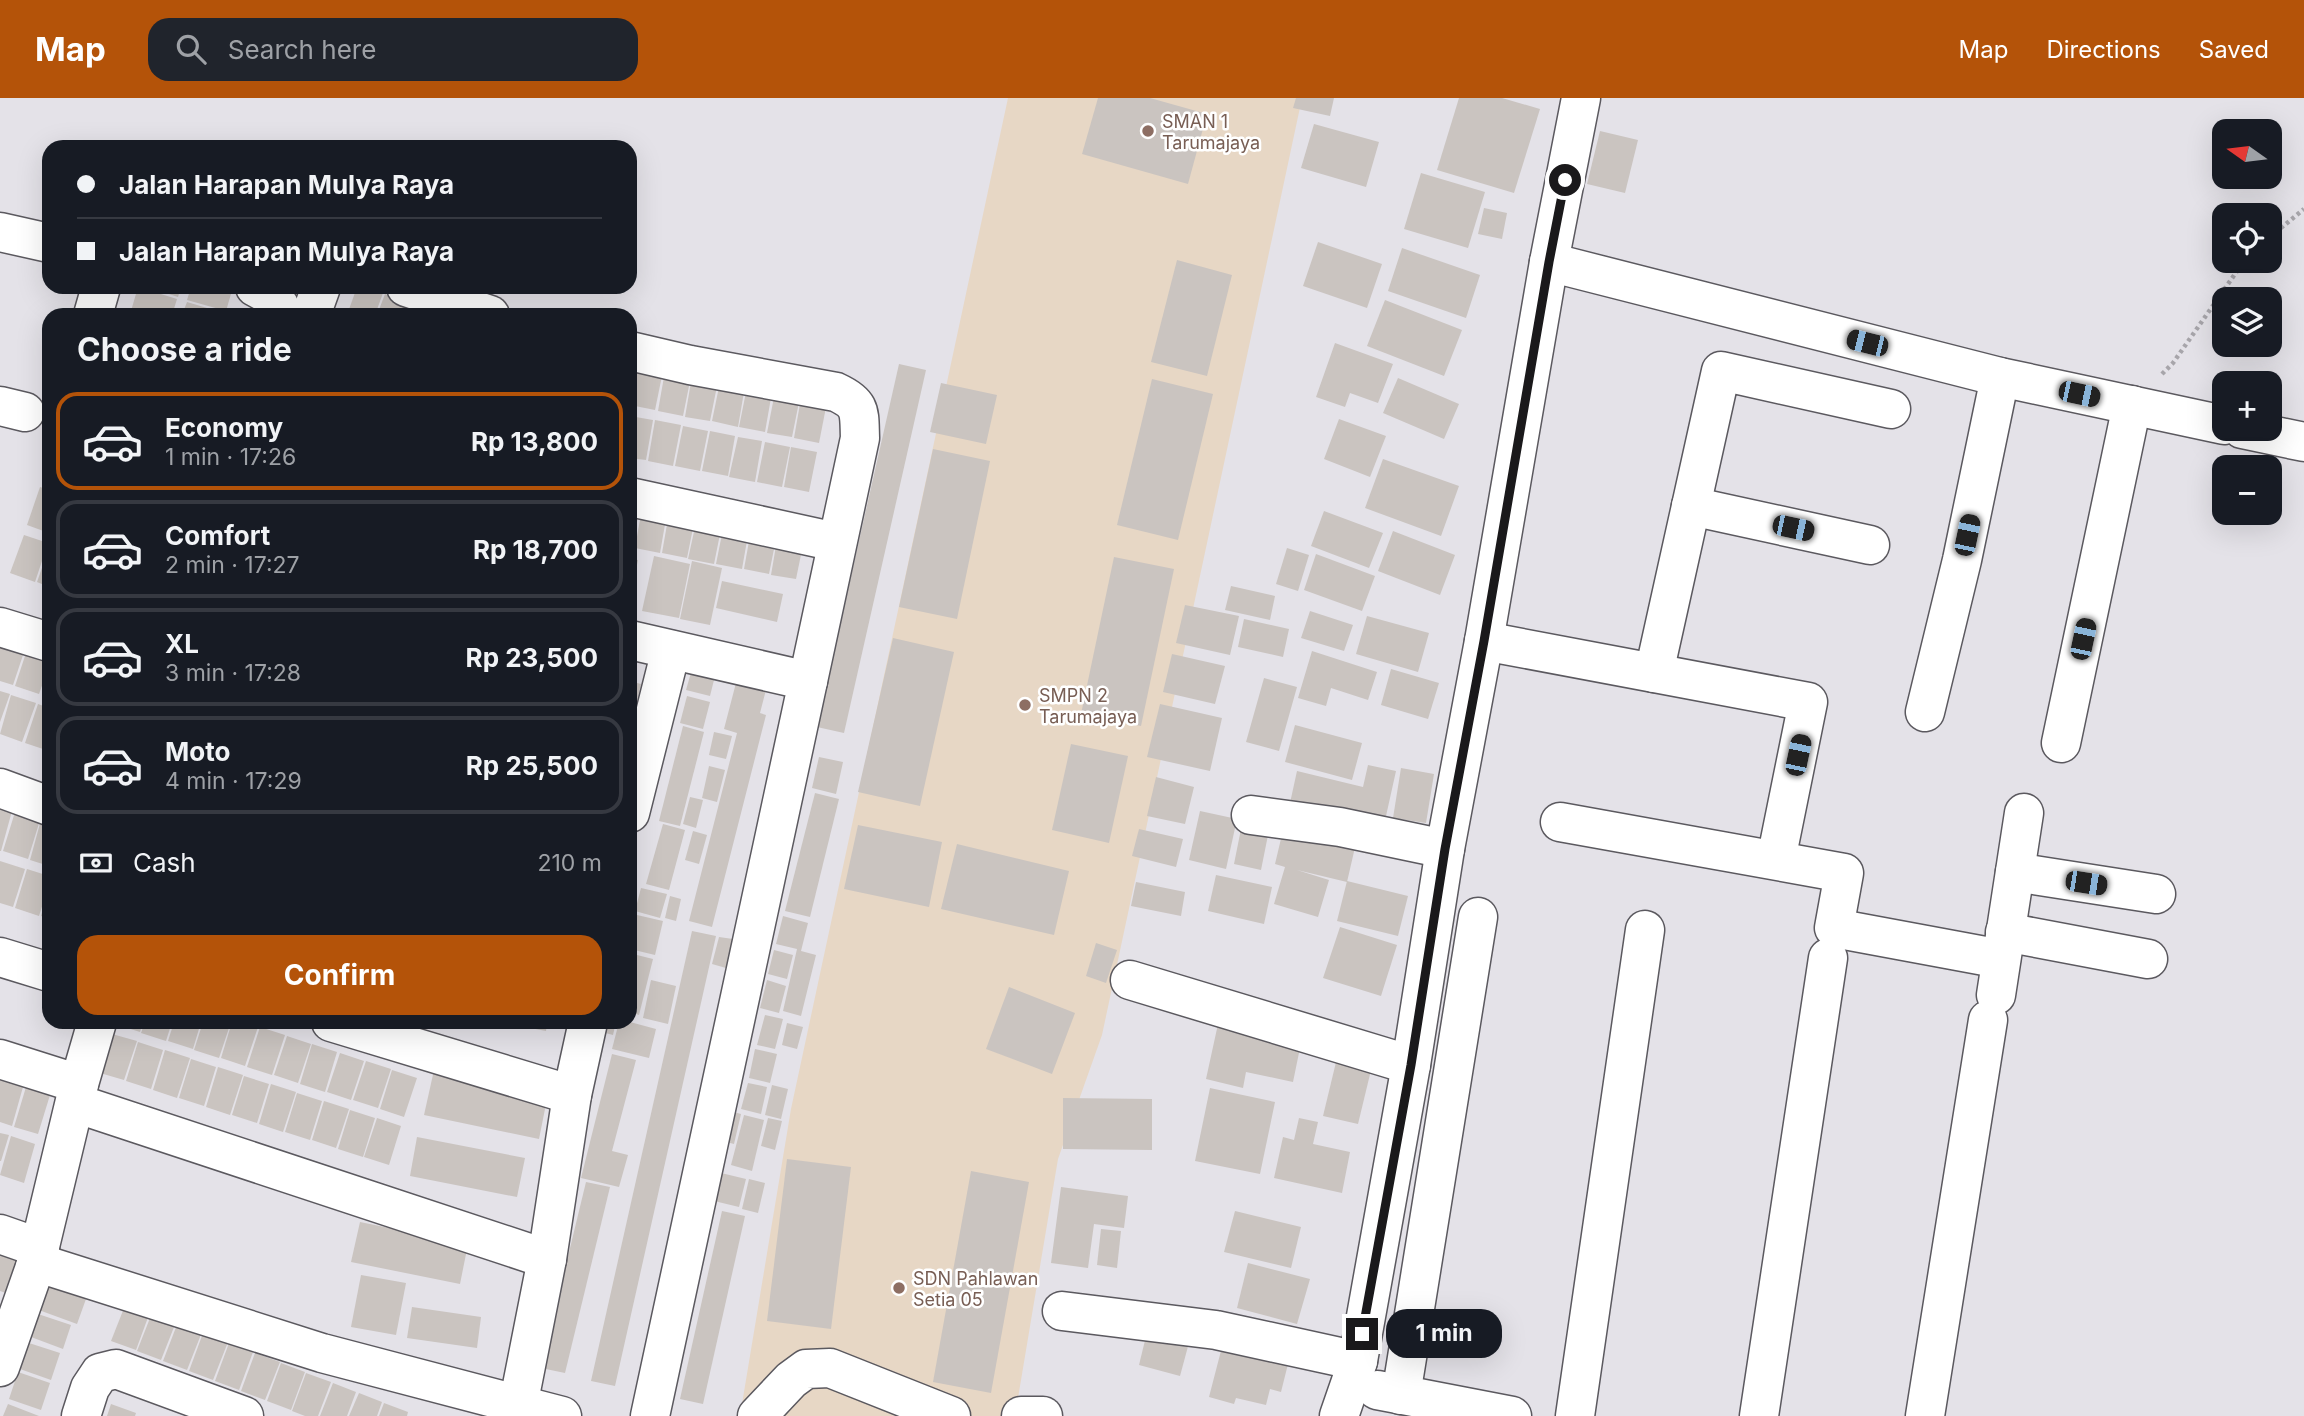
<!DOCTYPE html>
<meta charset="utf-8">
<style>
:root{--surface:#171b24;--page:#20242c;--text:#f1f3f6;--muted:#9ea1a6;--line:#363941;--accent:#b45309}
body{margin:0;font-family:Inter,sans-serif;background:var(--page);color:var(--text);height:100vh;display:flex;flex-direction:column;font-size:26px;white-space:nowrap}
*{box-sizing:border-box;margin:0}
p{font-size:23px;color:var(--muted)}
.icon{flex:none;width:38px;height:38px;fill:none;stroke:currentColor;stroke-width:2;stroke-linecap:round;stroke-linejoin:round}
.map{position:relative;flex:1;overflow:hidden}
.panel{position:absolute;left:42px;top:210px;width:595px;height:721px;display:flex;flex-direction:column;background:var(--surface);border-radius:21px;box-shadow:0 7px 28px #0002}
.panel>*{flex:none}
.banner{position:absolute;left:42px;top:42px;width:595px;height:154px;border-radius:21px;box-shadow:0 7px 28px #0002;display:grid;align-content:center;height:154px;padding:0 35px;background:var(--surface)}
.needle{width:46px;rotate:284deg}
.controls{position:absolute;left:2212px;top:21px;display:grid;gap:14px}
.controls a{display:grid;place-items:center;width:70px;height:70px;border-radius:14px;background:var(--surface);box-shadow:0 7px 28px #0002;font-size:35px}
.end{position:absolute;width:32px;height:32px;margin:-16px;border:9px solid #1a191b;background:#fff;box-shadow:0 0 0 4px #fff}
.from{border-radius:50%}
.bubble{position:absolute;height:49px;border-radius:21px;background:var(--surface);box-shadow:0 7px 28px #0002;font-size:23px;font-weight:700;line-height:49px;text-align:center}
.car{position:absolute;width:21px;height:42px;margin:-21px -10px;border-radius:9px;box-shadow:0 0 5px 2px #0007;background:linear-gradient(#222 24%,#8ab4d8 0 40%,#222 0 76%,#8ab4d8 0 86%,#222 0)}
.banner b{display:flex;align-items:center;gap:24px;height:66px;font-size:26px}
.banner b+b{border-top:2px solid var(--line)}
.banner i{width:18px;height:18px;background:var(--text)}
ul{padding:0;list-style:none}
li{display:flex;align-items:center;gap:21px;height:98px;margin:0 14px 10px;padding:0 21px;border:4px solid var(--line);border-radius:21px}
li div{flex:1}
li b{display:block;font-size:26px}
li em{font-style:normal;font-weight:700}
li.selected{border-color:var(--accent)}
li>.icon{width:63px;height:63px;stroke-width:1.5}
h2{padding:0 35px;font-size:32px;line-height:84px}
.pay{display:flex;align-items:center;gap:18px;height:77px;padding:0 35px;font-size:26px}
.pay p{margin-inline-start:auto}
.primary-button{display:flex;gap:14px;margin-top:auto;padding:14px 35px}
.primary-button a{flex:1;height:80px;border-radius:21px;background:var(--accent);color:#fff;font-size:28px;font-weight:700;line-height:80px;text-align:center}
header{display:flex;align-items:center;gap:42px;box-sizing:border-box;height:98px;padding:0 35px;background:var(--accent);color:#fff}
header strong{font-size:33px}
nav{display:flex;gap:38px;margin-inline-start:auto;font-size:24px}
.search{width:490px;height:63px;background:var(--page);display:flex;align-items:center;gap:18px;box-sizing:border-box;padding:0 24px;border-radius:21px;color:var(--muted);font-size:26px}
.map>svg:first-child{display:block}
.education{fill:#e7d7c5}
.building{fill:#cac4c0}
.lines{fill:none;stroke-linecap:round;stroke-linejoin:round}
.minor-casing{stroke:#5b595f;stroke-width:41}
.path{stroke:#a7a5aa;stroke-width:4.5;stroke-dasharray:3.5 3.5;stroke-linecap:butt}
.minor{stroke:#fff;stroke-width:38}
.route{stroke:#1a191b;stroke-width:9}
.education-dot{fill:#8d6e63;stroke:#fff;stroke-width:2.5}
.labels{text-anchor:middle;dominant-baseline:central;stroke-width:5;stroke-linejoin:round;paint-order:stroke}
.education-label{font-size:18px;fill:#785e54;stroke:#fff;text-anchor:start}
</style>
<header>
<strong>Map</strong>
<div class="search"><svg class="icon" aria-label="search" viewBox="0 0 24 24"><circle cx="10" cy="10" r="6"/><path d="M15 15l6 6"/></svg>Search here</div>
<nav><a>Map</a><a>Directions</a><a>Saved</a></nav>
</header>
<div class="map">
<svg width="2304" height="1318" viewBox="0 0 2304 1318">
<rect width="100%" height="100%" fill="#e4e2e8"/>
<polygon class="education" points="1008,0 1302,0 1102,937 1058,1061 1015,1318 740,1318 791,1011"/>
<g class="building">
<polygon points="1098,0 1150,0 1207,16 1188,86 1082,56"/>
<polygon points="1296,0 1334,0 1330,18 1293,10"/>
<polygon points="1459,0 1502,0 1540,11 1514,95 1437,72"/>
<polygon points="1314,26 1379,44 1366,89 1301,70"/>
<polygon points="1600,33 1638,42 1625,95 1587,86"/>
<polygon points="1421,75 1485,94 1468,150 1404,131"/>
<polygon points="1484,110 1507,115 1502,141 1478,136"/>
<polygon points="1318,144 1382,166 1367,210 1303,188"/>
<polygon points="1402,150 1480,177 1466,220 1388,193"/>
<polygon points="1177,162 1232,177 1207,278 1151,264"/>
<polygon points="138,189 177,201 172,217 142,217 131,213"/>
<polygon points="148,189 181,189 178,199"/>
<polygon points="191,189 233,189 226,213 187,202"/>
<polygon points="357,189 366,189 383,195 375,217 347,217"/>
<polygon points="385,196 408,205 404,217 377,217"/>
<polygon points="1385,202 1462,232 1444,278 1367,248"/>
<polygon points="187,204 227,216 227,217 182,217"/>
<polygon points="410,206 439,217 406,217"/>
<polygon points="1335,245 1393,266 1378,305 1350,295 1345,309 1316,299"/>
<polygon points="630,266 636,267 631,292 630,292"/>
<polygon points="899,266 926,272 844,635 817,629"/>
<polygon points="638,268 663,273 655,312 630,307"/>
<polygon points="665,273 691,278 683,318 658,313"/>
<polygon points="692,278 718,283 710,323 685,319"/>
<polygon points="1398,280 1459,306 1444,341 1383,315"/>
<polygon points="1152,281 1213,296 1178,442 1117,427"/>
<polygon points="720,284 745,288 738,329 712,323"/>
<polygon points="941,285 997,297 986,346 930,334"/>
<polygon points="747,289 772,294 765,334 739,329"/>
<polygon points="775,294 800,299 792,339 767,335"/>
<polygon points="801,300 827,304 819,345 794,340"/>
<polygon points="630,318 653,322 646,362 630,360"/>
<polygon points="1339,321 1386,338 1370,379 1324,361"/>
<polygon points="655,322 681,327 673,368 648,363"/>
<polygon points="683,328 708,333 700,373 675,368"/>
<polygon points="710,333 735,338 728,378 702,373"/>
<polygon points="738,339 762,343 755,384 729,379"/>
<polygon points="765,344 790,349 782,389 757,384"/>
<polygon points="791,349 817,354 809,394 784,389"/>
<polygon points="933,351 990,363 957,521 899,509"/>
<polygon points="1383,361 1459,388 1441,438 1365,410"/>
<polygon points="40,389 49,392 49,435 27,427"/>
<polygon points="630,407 640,409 631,454 630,454"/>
<polygon points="642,410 667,415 660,455 635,450"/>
<polygon points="1324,413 1383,435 1369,470 1311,448"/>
<polygon points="669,415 695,420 687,460 662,455"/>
<polygon points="697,420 722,426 714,466 688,461"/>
<polygon points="724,426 749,431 742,471 716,466"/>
<polygon points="751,432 777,436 769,476 744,471"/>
<polygon points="1393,433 1455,457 1440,497 1378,473"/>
<polygon points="778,436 804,442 796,481 771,477"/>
<polygon points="24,437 48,445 35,484 10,475"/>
<polygon points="49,450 49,489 37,484"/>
<polygon points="1287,450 1309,457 1298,493 1276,486"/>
<polygon points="1316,456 1375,478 1362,513 1304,492"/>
<polygon points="654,458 690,466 679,520 642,513"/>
<polygon points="1114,459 1174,471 1141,628 1081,616"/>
<polygon points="630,461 638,462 631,497 630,497"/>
<polygon points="692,463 722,470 710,527 680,521"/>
<polygon points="722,483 783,496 777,524 716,510"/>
<polygon points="1231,488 1275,498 1270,522 1225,512"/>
<polygon points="1185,507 1239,518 1230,557 1176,545"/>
<polygon points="1310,513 1353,527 1344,553 1301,540"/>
<polygon points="1367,518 1429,535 1418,574 1356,556"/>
<polygon points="1244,521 1289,531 1283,559 1238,549"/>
<polygon points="893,540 954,554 920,708 858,694"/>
<polygon points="0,545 26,548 13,587 0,583"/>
<polygon points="28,549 49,556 49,568 39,596 15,588"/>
<polygon points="1312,553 1377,574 1368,602 1331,590 1326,608 1298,600"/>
<polygon points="1172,556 1225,568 1215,606 1163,594"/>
<polygon points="694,564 717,570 710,598 686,592"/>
<polygon points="1391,571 1439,585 1428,621 1381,607"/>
<polygon points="48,576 49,576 49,599 42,597"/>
<polygon points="1264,580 1297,589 1279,653 1246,644"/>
<polygon points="737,581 767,588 760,615 766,617 712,829 689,823 737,635 724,631"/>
<polygon points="630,583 641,586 631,629 630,629"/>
<polygon points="0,593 10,596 0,624"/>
<polygon points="11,597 36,605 22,644 0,636"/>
<polygon points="687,598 710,604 703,631 680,625"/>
<polygon points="38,606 49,610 49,653 25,645"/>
<polygon points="1160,606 1222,620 1210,673 1147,659"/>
<polygon points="1295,627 1362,645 1352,682 1285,664"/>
<polygon points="683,628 704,634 680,728 659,723"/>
<polygon points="714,634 732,638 726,661 709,657"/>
<polygon points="1071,646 1128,658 1109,745 1052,732"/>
<polygon points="819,659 843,664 836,696 812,690"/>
<polygon points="1368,667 1396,673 1384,727 1290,705 1297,673 1363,689"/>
<polygon points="709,668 725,672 717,704 702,700"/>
<polygon points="1401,670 1434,676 1426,725 1393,720"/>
<polygon points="1156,679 1194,689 1185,726 1147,718"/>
<polygon points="815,695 839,701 810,819 785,813"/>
<polygon points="690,699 703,702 696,730 683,726"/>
<polygon points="0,710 12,713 1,753 0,753"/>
<polygon points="1200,713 1237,721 1226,771 1189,762"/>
<polygon points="15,714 40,722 28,761 3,753"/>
<polygon points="1244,716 1271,722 1261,772 1234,766"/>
<polygon points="41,722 49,725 49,768 30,762"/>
<polygon points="663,726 685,732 669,792 646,786"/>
<polygon points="858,727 942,744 929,809 844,791"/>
<polygon points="1284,728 1356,745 1347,784 1297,772 1329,782 1318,819 1274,806 1285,769 1275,766"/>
<polygon points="1139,731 1183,741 1176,769 1132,758"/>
<polygon points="693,733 707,737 699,766 685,762"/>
<polygon points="957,746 1069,773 1054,837 941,811"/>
<polygon points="0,763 25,771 13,809 0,805"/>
<polygon points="27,771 49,778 49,787 39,818 15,810"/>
<polygon points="1216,777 1272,789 1264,826 1208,813"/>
<polygon points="1347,783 1408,798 1398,838 1337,823"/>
<polygon points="1136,784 1185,794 1181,818 1131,808"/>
<polygon points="641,790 667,796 660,820 635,813"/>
<polygon points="48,794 49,794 49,821 41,818"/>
<polygon points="670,798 681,801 676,823 665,820"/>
<polygon points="637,817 663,823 655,857 630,851"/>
<polygon points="783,818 808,825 801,853 816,857 801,918 783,913 797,851 776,846"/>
<polygon points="1340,829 1397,847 1381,898 1323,880"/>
<polygon points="692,833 716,838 615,1288 591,1283"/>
<polygon points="719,839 733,841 726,870 712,866"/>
<polygon points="1096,845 1117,852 1106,885 1086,878"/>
<polygon points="774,852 793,857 787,881 768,876"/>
<polygon points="633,856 653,861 639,917 630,914 630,868"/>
<polygon points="651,882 676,888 668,926 643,920"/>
<polygon points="767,882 786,888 779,915 760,910"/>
<polygon points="1009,889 1075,915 1052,976 986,951"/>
<polygon points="765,917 783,921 775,951 757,947"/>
<polygon points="116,924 143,924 140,934 115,926"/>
<polygon points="145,924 172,924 166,943 141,935"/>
<polygon points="174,924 201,924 193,951 168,943"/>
<polygon points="203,924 231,924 219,960 194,952"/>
<polygon points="232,924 243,924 258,929 245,968 221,960"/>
<polygon points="499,924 547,924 546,933"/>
<polygon points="596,924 616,924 613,937 594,932"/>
<polygon points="619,924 630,924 656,931 649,960 612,951"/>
<polygon points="787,925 803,929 797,951 782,947"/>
<polygon points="1218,926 1301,945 1293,984 1246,974 1243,990 1206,981"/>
<polygon points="260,929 285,937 272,977 247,969"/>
<polygon points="112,936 137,943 124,982 100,975"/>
<polygon points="287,938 311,946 298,985 274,977"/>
<polygon points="138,944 163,952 151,991 126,983"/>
<polygon points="312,946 337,954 325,994 300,986"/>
<polygon points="755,951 777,956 770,985 749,980"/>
<polygon points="165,952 190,960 177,1000 153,992"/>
<polygon points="340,955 364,963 351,1002 327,994"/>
<polygon points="612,956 636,962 612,1053 628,1057 619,1089 581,1080"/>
<polygon points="1337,960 1372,968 1358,1026 1323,1018"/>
<polygon points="191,961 216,969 204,1008 179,1000"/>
<polygon points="366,963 391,971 378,1010 353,1002"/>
<polygon points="218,969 243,977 230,1017 206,1009"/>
<polygon points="392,972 417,980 404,1019 380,1011"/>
<polygon points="434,972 548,996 539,1041 424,1017"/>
<polygon points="244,978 269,986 257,1025 232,1017"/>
<polygon points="0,982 23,989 12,1028 0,1024"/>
<polygon points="748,985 767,989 761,1016 741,1011"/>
<polygon points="271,986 296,994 283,1034 259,1026"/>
<polygon points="772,987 788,991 781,1021 765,1017"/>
<polygon points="26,989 50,997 38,1036 14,1029"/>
<polygon points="1210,990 1275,1004 1260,1076 1195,1063"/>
<polygon points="297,995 322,1003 310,1042 285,1034"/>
<polygon points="1063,1000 1152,1001 1152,1052 1063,1051"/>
<polygon points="324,1003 349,1011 336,1050 312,1042"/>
<polygon points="723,1011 741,1016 734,1046 715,1041"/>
<polygon points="350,1012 375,1020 363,1059 338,1051"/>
<polygon points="744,1017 764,1022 752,1073 731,1067"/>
<polygon points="377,1020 401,1028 389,1067 364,1059"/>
<polygon points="768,1020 782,1023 775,1052 761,1048"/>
<polygon points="1299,1020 1318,1024 1313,1046 1350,1054 1342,1095 1274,1080 1283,1039 1294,1042"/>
<polygon points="0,1035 9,1037 1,1063 0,1063"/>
<polygon points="11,1038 35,1046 24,1085 0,1077"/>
<polygon points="417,1039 525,1060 517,1099 410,1078"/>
<polygon points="787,1061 851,1069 831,1231 767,1223"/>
<polygon points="971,1073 1029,1084 991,1295 933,1284"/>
<polygon points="717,1074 746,1081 739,1109 710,1102"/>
<polygon points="749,1081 765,1085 758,1115 742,1111"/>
<polygon points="586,1084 610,1089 565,1275 541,1270"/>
<polygon points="1061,1089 1128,1098 1124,1130 1094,1126 1088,1170 1051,1165"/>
<polygon points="722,1113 745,1118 703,1306 680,1301"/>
<polygon points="1235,1113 1301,1129 1291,1170 1224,1154"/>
<polygon points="360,1124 468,1146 460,1186 351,1164"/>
<polygon points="1101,1131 1121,1133 1117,1170 1097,1167"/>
<polygon points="0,1150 21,1157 9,1196 0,1193"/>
<polygon points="1248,1165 1310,1181 1297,1226 1237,1210"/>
<polygon points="361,1177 406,1185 396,1237 351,1229"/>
<polygon points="44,1186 86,1201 77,1226 36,1211"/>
<polygon points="126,1205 150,1214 136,1252 111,1243"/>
<polygon points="412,1209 481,1219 477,1250 407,1240"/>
<polygon points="152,1215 176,1224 161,1262 137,1253"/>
<polygon points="38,1216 71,1227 63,1251 31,1239"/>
<polygon points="178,1224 202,1234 187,1272 163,1263"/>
<polygon points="1148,1230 1190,1241 1180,1278 1139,1267"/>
<polygon points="203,1235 228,1244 213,1282 189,1273"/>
<polygon points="29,1245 60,1255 51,1282 20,1271"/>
<polygon points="229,1245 253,1254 239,1292 215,1283"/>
<polygon points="1223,1245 1289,1262 1281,1294 1270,1291 1266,1307 1236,1300 1234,1306 1209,1299"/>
<polygon points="255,1255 280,1264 265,1302 241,1293"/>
<polygon points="281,1265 305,1274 291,1312 267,1303"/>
<polygon points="18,1274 50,1285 41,1312 9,1301"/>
<polygon points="306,1275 331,1284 318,1318 305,1318 292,1313"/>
<polygon points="333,1285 356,1294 347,1318 320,1318"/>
<polygon points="359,1295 382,1304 377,1318 349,1318"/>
<polygon points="384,1305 408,1314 407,1318 379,1318"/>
<polygon points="8,1306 39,1318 3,1318"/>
<polygon points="111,1306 136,1315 135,1318 107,1318"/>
</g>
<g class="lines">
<defs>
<g id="minor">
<polyline points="0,134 49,145"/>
<polyline points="1549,164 2000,279 2224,327"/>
<path d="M255 189C268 196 279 201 283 217"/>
<polyline points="406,189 490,217"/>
<polyline points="93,217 101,189"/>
<polyline points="311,217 321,189"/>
<path d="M630 253 690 267 836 294C862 306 859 314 860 340L808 583"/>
<polyline points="0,308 25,314"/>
<polyline points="2242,331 2304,344"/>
<polyline points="630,399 836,444"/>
<polyline points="1691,408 1870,447"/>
<polyline points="0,529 49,544"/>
<polyline points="630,542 808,583 650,1318"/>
<polyline points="1484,543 1808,604 1776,762"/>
<polyline points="1654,575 1721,273 1891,311"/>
<polyline points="1925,614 1962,462 2000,279"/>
<polyline points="2061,645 2132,307"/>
<polyline points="0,690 49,708"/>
<polyline points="630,715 671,552"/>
<polyline points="1251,717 1340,729 1445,751"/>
<polyline points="1560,724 1844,775 1834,830 2001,861"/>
<polyline points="2015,774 2156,796"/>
<polyline points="2005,834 2148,861"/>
<polyline points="0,859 49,874"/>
<polyline points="1130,882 1411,967"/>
<polyline points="1996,897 2024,715"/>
<polyline points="331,924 572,997"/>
<polyline points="0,961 79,986"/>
<polyline points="75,1005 547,1161"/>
<polyline points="0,1136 40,1150"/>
<polyline points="35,1169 51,1169 322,1255 562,1318"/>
<polyline points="1062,1213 1216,1232 1358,1263"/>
<polyline points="0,1269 35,1169 79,986 97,924"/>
<polyline points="1377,1292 1512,1318"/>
<polyline points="1401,1297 1478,819"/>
<polyline points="518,1308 547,1161 572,997 588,924"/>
<polyline points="81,1318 90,1290 100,1275 116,1271 244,1318"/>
<polyline points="757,1318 791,1282 806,1271 830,1270 951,1318"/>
<polyline points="1021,1318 1043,1318"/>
<polyline points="1339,1318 1358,1263 1411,967 1445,751 1484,543 1549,164 1581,0"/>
<polyline points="1575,1318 1645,832"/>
<polyline points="1759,1318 1828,860"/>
<polyline points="1925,1318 1988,922"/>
</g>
</defs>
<use href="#minor" class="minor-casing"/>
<g class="path">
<polyline points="2270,139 2304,111"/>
<polyline points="2162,276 2173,265 2244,163"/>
</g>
<use href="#minor" class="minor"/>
</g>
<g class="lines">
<polyline class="route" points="1362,1236 1411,967 1445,751 1484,543 1549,164 1565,82"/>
</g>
<g class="education-dot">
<circle cx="1148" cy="33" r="7"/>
<circle cx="1025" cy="607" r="7"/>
<circle cx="899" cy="1190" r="7"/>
</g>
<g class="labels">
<g class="education-label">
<text x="1162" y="23">SMAN 1<tspan x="1162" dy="21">Tarumajaya</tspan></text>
<text x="1039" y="597">SMPN 2<tspan x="1039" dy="21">Tarumajaya</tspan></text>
<text x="913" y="1180">SDN Pahlawan<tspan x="913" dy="21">Setia 05</tspan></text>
</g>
</g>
</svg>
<div class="controls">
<a><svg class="needle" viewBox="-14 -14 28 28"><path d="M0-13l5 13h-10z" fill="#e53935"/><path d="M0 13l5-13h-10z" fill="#9ea1a6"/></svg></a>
<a><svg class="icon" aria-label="locate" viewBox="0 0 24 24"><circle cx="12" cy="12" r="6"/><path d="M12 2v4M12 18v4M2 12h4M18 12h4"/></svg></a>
<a><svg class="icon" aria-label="layers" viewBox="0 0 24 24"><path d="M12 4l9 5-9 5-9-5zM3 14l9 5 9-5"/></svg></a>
<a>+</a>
<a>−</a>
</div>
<i class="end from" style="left:1565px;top:82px"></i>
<i class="end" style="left:1362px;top:1236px"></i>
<div class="bubble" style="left:1386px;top:1211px;width:116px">1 min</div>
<i class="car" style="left:1867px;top:245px;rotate:284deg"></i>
<i class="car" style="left:2079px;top:296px;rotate:102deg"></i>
<i class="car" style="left:1793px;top:430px;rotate:102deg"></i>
<i class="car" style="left:1967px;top:437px;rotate:12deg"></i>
<i class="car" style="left:2083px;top:541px;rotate:12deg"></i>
<i class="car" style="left:1798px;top:657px;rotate:12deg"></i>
<i class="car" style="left:2086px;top:785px;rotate:99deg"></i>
<div class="banner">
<b><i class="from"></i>Jalan Harapan Mulya Raya</b>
<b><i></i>Jalan Harapan Mulya Raya</b>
</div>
<section class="panel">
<h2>Choose a ride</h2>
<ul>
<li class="selected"><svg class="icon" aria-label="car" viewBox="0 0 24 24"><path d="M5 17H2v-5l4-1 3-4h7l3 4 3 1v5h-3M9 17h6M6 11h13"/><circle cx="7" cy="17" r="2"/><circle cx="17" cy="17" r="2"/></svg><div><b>Economy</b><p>1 min · 17:26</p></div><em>Rp 13,800</em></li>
<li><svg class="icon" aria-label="car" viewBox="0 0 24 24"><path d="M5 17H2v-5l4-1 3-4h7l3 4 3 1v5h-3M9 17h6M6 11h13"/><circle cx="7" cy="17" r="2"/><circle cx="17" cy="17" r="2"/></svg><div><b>Comfort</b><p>2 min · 17:27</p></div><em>Rp 18,700</em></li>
<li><svg class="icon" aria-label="car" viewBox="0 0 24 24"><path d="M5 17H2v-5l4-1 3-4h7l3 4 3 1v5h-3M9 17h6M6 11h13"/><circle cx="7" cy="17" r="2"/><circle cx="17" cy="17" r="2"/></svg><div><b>XL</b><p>3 min · 17:28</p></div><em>Rp 23,500</em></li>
<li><svg class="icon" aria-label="car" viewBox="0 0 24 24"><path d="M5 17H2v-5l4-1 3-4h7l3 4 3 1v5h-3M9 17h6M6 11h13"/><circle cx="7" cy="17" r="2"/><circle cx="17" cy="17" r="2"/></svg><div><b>Moto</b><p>4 min · 17:29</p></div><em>Rp 25,500</em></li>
</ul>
<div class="pay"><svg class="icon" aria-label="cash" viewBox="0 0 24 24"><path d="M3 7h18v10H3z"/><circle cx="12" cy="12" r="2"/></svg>Cash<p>210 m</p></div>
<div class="primary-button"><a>Confirm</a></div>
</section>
</div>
